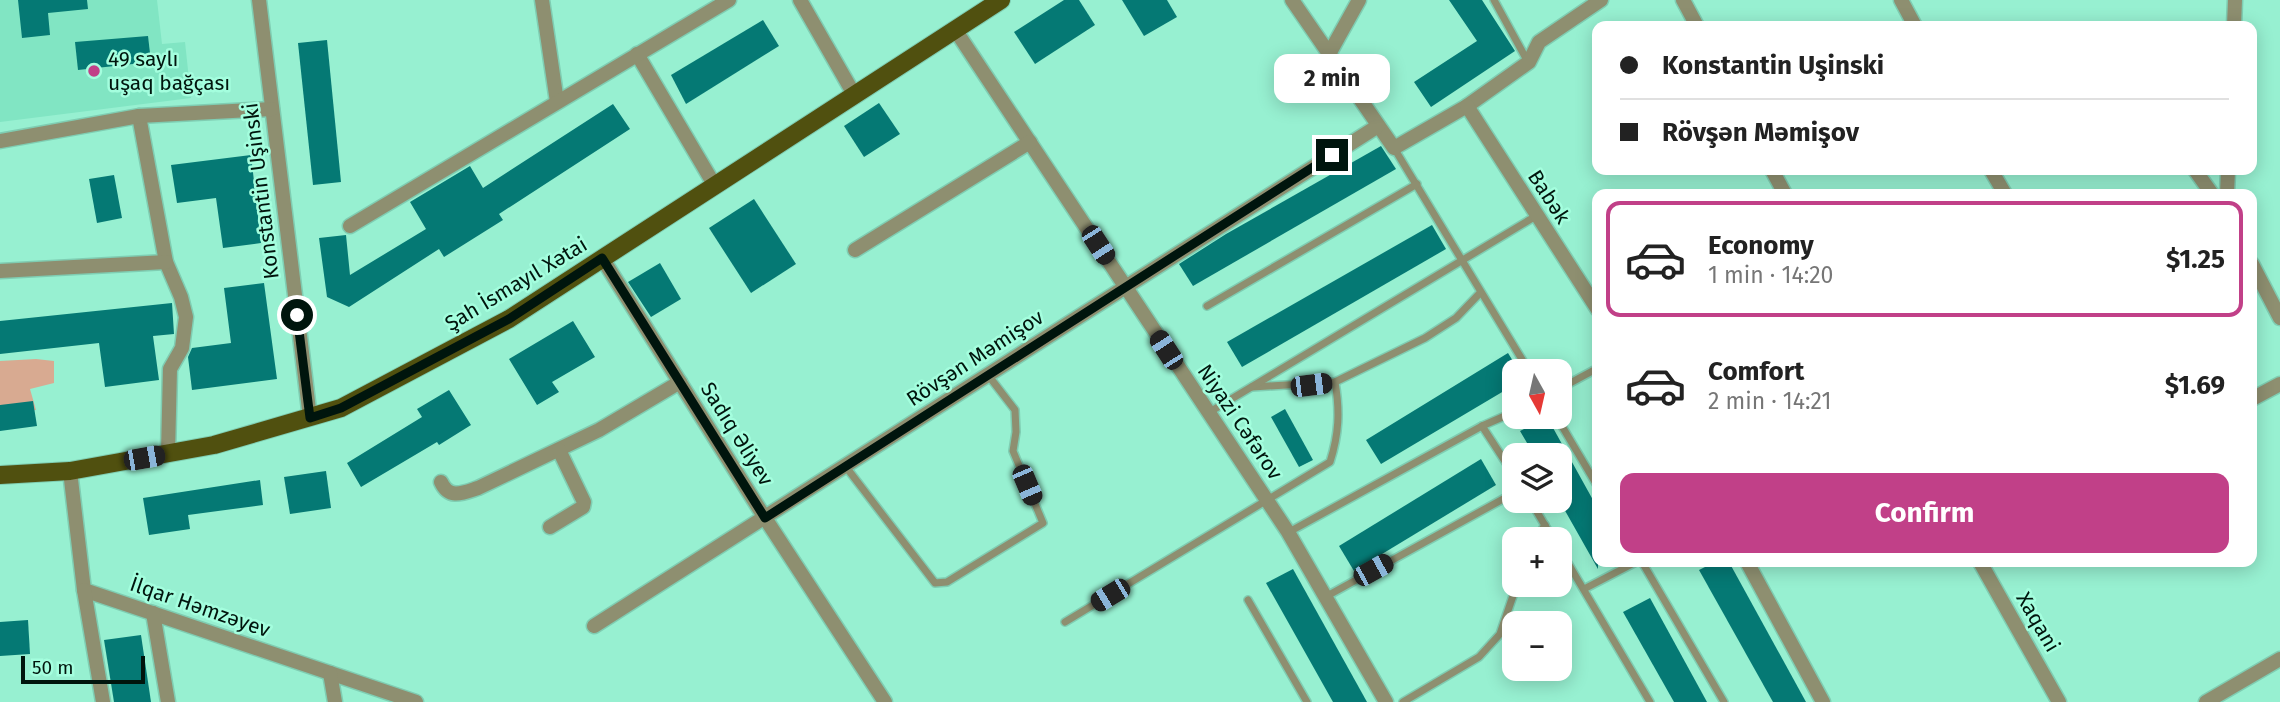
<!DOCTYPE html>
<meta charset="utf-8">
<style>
:root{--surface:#fff;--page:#f2f2f2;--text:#222;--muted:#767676;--line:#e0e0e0;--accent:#c14088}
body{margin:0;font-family:"Fira Sans",sans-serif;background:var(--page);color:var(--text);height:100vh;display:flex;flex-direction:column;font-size:26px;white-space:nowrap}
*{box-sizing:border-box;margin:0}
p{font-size:23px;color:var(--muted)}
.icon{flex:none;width:38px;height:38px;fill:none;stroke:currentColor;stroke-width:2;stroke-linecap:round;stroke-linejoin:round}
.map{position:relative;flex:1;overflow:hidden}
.panel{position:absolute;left:1592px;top:189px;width:665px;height:378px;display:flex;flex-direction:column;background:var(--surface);border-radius:14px;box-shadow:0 4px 18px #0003}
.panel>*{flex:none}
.guide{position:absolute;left:1592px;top:21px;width:665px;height:154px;border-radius:14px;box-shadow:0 4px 18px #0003;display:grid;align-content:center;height:154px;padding:0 28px;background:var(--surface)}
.needle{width:46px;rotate:172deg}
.fabs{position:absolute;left:1502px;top:359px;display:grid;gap:14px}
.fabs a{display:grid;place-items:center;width:70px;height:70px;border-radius:14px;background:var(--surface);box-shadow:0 4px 18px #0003;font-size:35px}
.scale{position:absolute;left:21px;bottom:18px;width:124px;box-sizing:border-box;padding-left:7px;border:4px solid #00150d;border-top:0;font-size:19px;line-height:24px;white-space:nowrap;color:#00150d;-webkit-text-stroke:5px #a4fede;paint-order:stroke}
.end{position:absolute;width:32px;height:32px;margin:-16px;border:9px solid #00150d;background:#fff;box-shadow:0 0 0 4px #fff}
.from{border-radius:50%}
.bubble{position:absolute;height:49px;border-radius:14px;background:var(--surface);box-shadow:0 4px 18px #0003;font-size:23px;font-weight:700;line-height:49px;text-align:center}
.car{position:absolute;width:21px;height:42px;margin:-21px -10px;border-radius:9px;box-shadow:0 0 5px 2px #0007;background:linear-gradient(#222 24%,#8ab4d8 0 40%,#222 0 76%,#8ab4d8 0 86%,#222 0)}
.guide b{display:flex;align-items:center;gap:24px;height:66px;font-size:26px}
.guide b+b{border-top:2px solid var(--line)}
.guide i{width:18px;height:18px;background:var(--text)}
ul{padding:12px 0 0;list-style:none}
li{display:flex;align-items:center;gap:21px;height:116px;margin:0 14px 10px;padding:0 14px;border:4px solid transparent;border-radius:14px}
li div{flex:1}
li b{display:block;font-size:26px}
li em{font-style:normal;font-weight:700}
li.active{border-color:var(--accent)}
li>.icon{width:63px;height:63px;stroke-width:1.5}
.cta{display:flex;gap:14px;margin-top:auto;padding:14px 28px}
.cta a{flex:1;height:80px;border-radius:14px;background:var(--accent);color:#fff;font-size:28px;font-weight:700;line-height:80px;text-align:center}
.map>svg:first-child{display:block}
.built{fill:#81e5c3}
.green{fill:#d8aa91}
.building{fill:#057974}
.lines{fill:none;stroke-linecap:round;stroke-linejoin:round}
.service-casing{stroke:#7fcdb2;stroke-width:10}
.minor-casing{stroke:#7fcdb2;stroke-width:17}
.primary-casing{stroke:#7fcdb2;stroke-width:20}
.service{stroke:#8e8f70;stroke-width:7}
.minor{stroke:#8e8f70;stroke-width:14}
.primary{stroke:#50500f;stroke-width:18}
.route{stroke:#00150d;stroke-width:9}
.poi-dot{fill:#c14088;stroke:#a4fede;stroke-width:2.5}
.labels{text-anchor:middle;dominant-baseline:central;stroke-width:5;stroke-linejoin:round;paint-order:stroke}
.poi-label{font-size:21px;fill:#00150d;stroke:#a4fede;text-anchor:start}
.street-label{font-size:21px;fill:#00150d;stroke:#a4fede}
</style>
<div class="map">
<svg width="2280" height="702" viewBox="0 0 2280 702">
<rect width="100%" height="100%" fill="#97f0d1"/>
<polygon class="built" points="0,0 157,0 162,44 185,42 191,98 0,122"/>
<polygon class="green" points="36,359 54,361 54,383 30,389 36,410 0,414 0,361"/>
<g class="building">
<polygon points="18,0 87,0 88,9 48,13 50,35 22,38"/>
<polygon points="1064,0 1079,0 1095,25 1035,64 1014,32"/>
<polygon points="1122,0 1167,0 1177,17 1144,36"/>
<polygon points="1449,0 1482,0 1515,51 1431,107 1414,82 1477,41"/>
<polygon points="763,20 779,46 686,104 671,75"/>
<polygon points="148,36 151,62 78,70 75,42"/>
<polygon points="327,40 341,182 313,185 298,43"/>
<polygon points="879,103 900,134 864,157 844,126"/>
<polygon points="613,104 630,129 499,214 503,220 444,257 439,249 349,307 327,297 319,238 346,235 350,275 426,229 410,202 470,166 483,188"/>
<polygon points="1381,146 1396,169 1193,286 1179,264 1226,234"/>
<polygon points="251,155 261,243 223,248 216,198 177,203 171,165"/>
<polygon points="114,175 122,218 97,223 89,179"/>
<polygon points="754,199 796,264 751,293 709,228"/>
<polygon points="1432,225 1446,249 1242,367 1227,342"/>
<polygon points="660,263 681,299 651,317 628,282"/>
<polygon points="264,283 277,379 192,390 188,357 192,348 231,343 224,288"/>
<polygon points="172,303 174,334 153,336 159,380 105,387 99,343 0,354 0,321"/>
<polygon points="573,321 595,357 552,382 559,392 537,405 509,359"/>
<polygon points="1508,353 1519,371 1514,371 1514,385 1381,464 1366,440"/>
<polygon points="449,390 471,425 439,445 437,442 361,487 347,463 422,417 417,409"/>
<polygon points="33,401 37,426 0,431 0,405"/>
<polygon points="1285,409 1313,460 1299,467 1271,417"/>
<polygon points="1547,417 1598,509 1598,569 1559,500 1559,455 1534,455 1520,431"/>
<polygon points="1481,459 1496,485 1354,571 1339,546"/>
<polygon points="326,471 331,508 290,514 284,477"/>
<polygon points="260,480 263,505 188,515 190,529 149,535 143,498"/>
<polygon points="1715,562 1729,562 1806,702 1773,702 1699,570"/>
<polygon points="1293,569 1367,702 1333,702 1266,583"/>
<polygon points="1650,598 1707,702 1674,702 1623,612"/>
<polygon points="28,620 30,654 0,656 0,622"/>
<polygon points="141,635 151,702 114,702 104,640"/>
</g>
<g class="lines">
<defs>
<g id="service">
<polyline points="1494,0 1528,62"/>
<polyline points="1394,148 1529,371"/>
<polyline points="1207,306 1417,184"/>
<polyline points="1252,387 1335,382 1425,338 1456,318 1480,293"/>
<polyline points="1559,389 1598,368"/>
<polyline points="1208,413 1536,216"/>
<polyline points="1556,416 1598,487"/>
<polyline points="1482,426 1514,475"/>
<polyline points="846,467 935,583 947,582 1043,523 1013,451 1016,432 1015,410 988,375"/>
<polyline points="1530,500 1553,539"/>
<polyline points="1289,532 1482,426 1514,412"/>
<polyline points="1536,539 1545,525"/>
<polyline points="1559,548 1650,702"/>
<polyline points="1642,562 1724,702"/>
<polyline points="1584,589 1636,562"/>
<polyline points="1327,596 1514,493"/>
<polyline points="1248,600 1307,702"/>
<path d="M1065 622 1330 462C1339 434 1340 411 1335 382"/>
<polyline points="1403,702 1479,657 1500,634 1517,584"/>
</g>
<g id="minor">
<polyline points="259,0 310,418"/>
<polyline points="542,0 557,102"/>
<polyline points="800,0 855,96"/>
<polyline points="1292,0 1394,148 1467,106 1529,62 1539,42 1601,0"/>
<polyline points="1683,0 1697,26"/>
<polyline points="1901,0 1915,26"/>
<polyline points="2234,26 2235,0"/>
<polyline points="956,31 1288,532 1386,702"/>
<polyline points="637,54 715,186"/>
<polyline points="1329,54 1359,0"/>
<polyline points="1467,106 1598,310"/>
<polyline points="139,116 166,262 181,297 186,317 182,348 170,369 168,453"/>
<polyline points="0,141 139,116 272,109"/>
<polyline points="1772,170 1785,194"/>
<polyline points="1991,170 2005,194"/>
<polyline points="2195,170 2212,194"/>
<polyline points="2227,194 2228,170"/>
<polyline points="350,226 729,0"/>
<polyline points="855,250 1030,142"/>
<polyline points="602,258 765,518 885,702"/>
<polyline points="2252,264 2280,318"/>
<polyline points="0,271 166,262"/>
<polyline points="2252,399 2280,384"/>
<polyline points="70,471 84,590 416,702"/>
<path d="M441 482C449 500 463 493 478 488L599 430 680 382"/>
<polyline points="550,527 583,507 584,502 559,450"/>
<polyline points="1747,562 1823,702"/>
<polyline points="1980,562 2059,702"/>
<polyline points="84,590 103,702"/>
<polyline points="153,613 168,702"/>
<polyline points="594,626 1378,126"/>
<polyline points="330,673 335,702"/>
<polyline points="2206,702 2280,659"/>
</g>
<polyline id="primary" points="0,475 70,471 214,445 341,408 509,319 1001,0"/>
</defs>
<use href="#service" class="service-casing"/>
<use href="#minor" class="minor-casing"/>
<use href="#primary" class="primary-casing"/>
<use href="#service" class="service"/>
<use href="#minor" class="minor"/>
<use href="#primary" class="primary"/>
</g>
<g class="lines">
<polyline class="route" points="297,315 310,418 341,408 509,319 602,258 765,518 1332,155"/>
</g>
<circle class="poi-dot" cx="94" cy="71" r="7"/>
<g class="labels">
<g class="poi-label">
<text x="108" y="59">49 saylı<tspan x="108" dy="24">uşaq bağçası</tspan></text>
</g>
<g class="street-label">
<text transform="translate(261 191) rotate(-97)">Konstantin Uşinski</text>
<text transform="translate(1549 197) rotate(57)">Babək</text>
<text transform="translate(516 284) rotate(-31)">Şah İsmayıl Xətai</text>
<text transform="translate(975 358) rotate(-33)">Rövşən Məmişov</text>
<text transform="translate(1240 422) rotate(56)">Niyazi Cəfərov</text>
<text transform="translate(737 434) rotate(58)">Sadıq Əliyev</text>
<text transform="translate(200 607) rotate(19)">İlqar Həmzəyev</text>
<text transform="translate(2038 622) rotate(60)">Xaqani</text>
</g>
</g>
</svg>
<div class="fabs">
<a><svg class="needle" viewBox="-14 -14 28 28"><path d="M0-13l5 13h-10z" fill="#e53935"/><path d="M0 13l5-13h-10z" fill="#767676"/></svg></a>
<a><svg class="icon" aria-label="layers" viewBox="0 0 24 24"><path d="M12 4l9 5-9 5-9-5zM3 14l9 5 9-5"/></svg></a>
<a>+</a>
<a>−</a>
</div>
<div class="scale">50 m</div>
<i class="end from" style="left:297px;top:315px"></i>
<i class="end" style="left:1332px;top:155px"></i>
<div class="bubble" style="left:1274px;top:54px;width:116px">2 min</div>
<i class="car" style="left:1098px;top:245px;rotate:147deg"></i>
<i class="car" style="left:1166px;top:350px;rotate:327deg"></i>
<i class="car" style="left:1311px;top:385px;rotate:83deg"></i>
<i class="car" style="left:144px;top:458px;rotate:80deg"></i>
<i class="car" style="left:1027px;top:485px;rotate:157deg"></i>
<i class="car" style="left:1373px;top:570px;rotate:61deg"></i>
<i class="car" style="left:1110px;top:595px;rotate:239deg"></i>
<div class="guide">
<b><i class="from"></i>Konstantin Uşinski</b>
<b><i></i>Rövşən Məmişov</b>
</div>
<section class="panel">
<ul>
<li class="active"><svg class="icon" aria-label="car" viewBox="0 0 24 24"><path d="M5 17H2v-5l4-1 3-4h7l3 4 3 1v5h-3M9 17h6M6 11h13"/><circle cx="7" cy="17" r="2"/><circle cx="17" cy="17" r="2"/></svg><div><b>Economy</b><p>1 min · 14:20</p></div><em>$1.25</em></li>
<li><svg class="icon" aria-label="car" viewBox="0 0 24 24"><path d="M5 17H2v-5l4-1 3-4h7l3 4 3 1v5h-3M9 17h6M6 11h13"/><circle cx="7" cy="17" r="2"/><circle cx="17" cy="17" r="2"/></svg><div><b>Comfort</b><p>2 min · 14:21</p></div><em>$1.69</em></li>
</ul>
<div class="cta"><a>Confirm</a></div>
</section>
</div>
